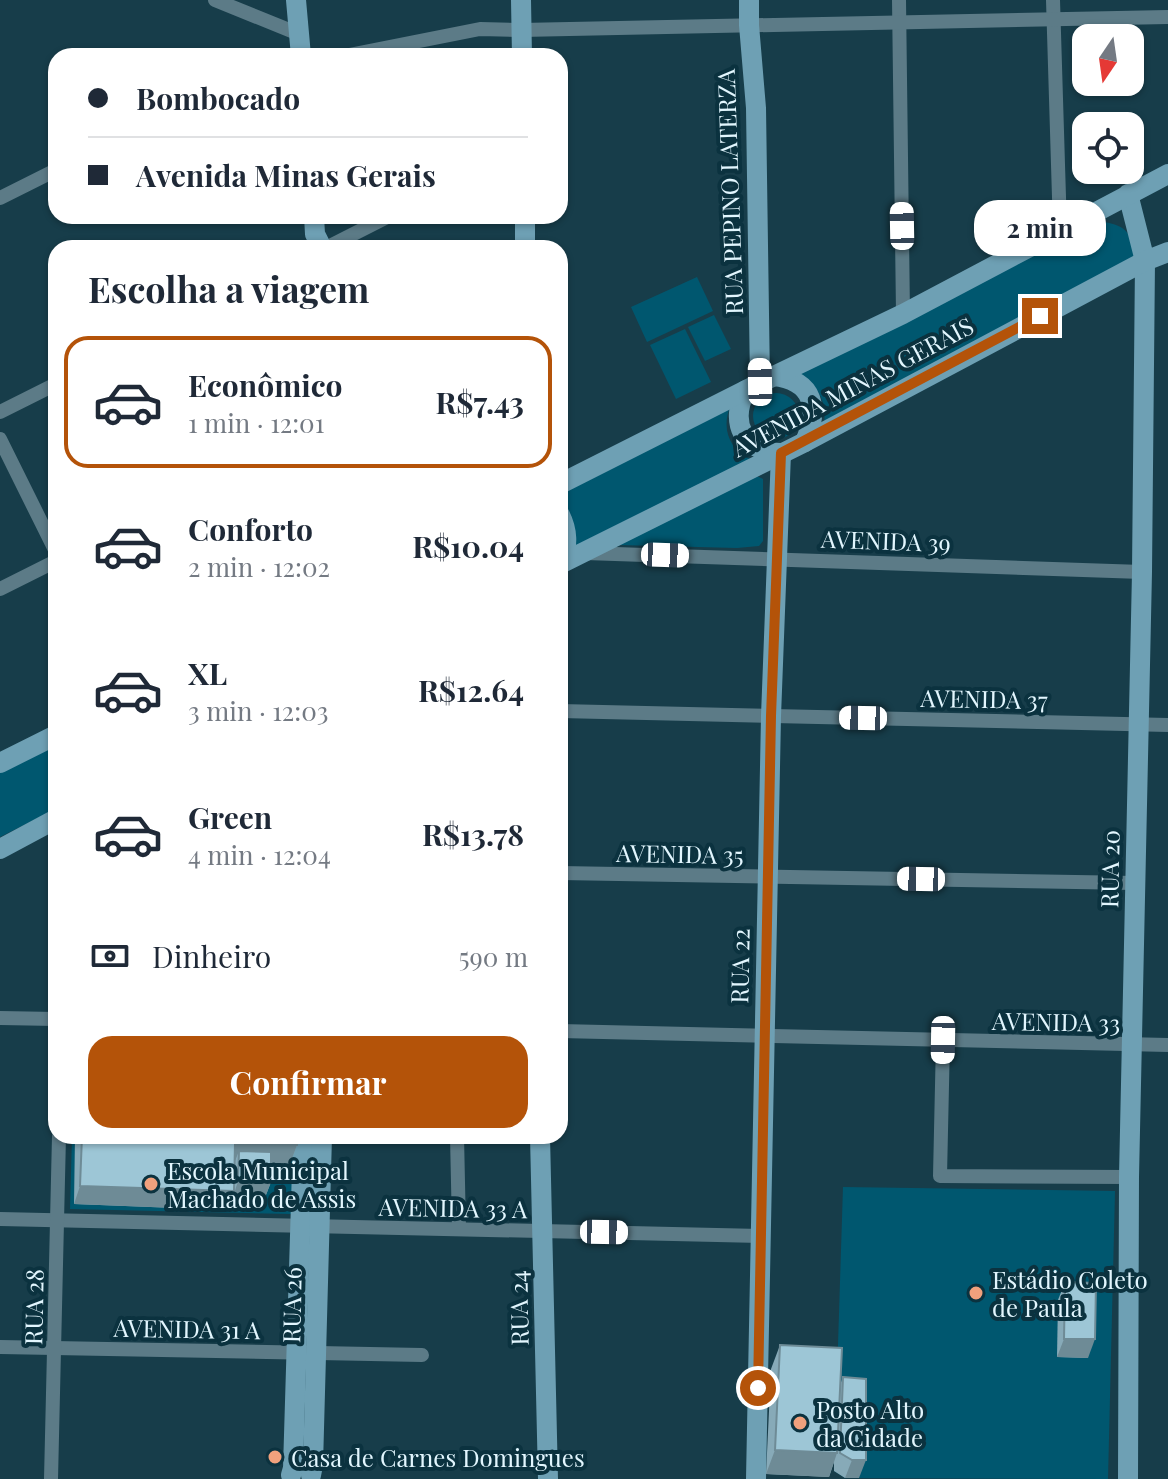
<!DOCTYPE html>
<html lang="pt">
<meta charset="utf-8">
<style>
:root{--surface:#fff;--page:#f2f2f3;--text:#1f2937;--muted:#747a83;--line:#e0e1e3;--accent:#b45309}
body{margin:0;font-family:"Playfair Display",serif;background:var(--page);color:var(--text);height:100vh;display:flex;flex-direction:column;font-size:30px;white-space:nowrap}
*{box-sizing:border-box;margin:0}
p{font-size:26px;color:var(--muted)}
.icon{flex:none;width:44px;height:44px;fill:none;stroke:currentColor;stroke-width:2;stroke-linecap:round;stroke-linejoin:round}
.map{position:relative;flex:1;overflow:hidden}
.panel{position:absolute;left:48px;top:240px;width:520px;height:904px;display:flex;flex-direction:column;background:var(--surface);border-radius:24px;box-shadow:0 2px 6px #0004}
.panel>*{flex:none}
.guide{position:absolute;left:48px;top:48px;width:520px;height:176px;border-radius:24px;box-shadow:0 2px 6px #0004;display:grid;align-content:center;height:176px;padding:0 40px;background:var(--surface)}
.needle{width:52px;rotate:193deg}
.fabs{position:absolute;left:1072px;top:24px;display:grid;gap:16px}
.fabs a{display:grid;place-items:center;width:72px;height:72px;border-radius:16px;background:var(--surface);box-shadow:0 2px 6px #0004;font-size:40px}
.end{position:absolute;width:36px;height:36px;margin:-18px;border:10px solid #b45309;background:#fff;box-shadow:0 0 0 4px #fff}
.from{border-radius:50%}
.bubble{position:absolute;height:56px;border-radius:24px;background:var(--surface);box-shadow:0 2px 6px #0004;font-size:26px;font-weight:700;line-height:56px;text-align:center}
.car{position:absolute;width:24px;height:48px;margin:-24px -12px;border-radius:10px;box-shadow:0 0 6px 2px #0007;background:linear-gradient(#fff 24%,#345 0 40%,#fff 0 76%,#345 0 86%,#fff 0)}
.guide b{display:flex;align-items:center;gap:28px;height:76px;font-size:30px}
.guide b+b{border-top:2px solid var(--line)}
.guide i{width:20px;height:20px;background:var(--text)}
ul{padding:0;list-style:none}
li{display:flex;align-items:center;gap:24px;height:132px;margin:0 16px 12px;padding:0 24px;border:4px solid transparent;border-radius:24px}
li div{flex:1}
li b{display:block;font-size:30px}
li em{font-style:normal;font-weight:700}
li.selected{border-color:var(--accent)}
li>.icon{width:72px;height:72px;stroke-width:1.5}
h2{padding:0 40px;font-size:36px;line-height:96px}
.pay{display:flex;align-items:center;gap:20px;height:88px;padding:0 40px;font-size:30px}
.pay p{margin-inline-start:auto}
.action{display:flex;gap:16px;margin-top:auto;padding:16px 40px}
.action a{flex:1;height:92px;border-radius:24px;background:var(--accent);color:#fff;font-size:32px;font-weight:700;line-height:92px;text-align:center}
.map>svg:first-child{display:block}
.green{fill:#00576f}
.lines{fill:none;stroke-linecap:round;stroke-linejoin:round}
.street{stroke:#5c7b87;stroke-width:14}
.secondary{stroke:#6ea0b4;stroke-width:20}
.wall{fill:#87aab8}
.shaded-wall{fill:#6e8b96}
.building{fill:#9dc6d6;stroke:#6e8b96;stroke-width:2}
.route{stroke:#b45309;stroke-width:10}
.poi-dot{fill:#f1a17d;stroke:#0b323f;stroke-width:3}
.labels{text-anchor:middle;dominant-baseline:central;stroke-width:8;stroke-linejoin:round;paint-order:stroke}
.street-label{font-size:24px;fill:#e2f6fe;stroke:#0b323f}
.poi-label{font-size:24px;fill:#e2f6fe;stroke:#0b323f;text-anchor:start}
</style>
<div class="map">
<svg width="1168" height="1479" viewBox="0 0 1168 1479">
<rect width="100%" height="100%" fill="#173d4a"/>
<g class="green">
<path d="M1104 222C1128 226 1131 234 1135 256L824 425C827 398 818 388 797 373L1094 225Z"/>
<polygon points="697,277 713,311 647,342 631,307"/>
<polygon points="714,315 731,349 705,361 688,327"/>
<polygon points="685,329 711,382 676,399 650,345"/>
<circle cx="776" cy="416" r="23"/>
<path d="M730 407C721 430 730 450 752 460L574 550 560 506V492Z"/>
<polygon points="757,476 763,479 763,541 759,546 737,548 619,545"/>
<polygon points="56,744 56,809 0,837 0,772"/>
<polygon points="72,1136 294,1136 292,1214 70,1209"/>
<polygon points="843,1187 1115,1191 1108,1479 845,1478 834,1471"/>
</g>
<g class="lines">
<g class="street">
<polyline points="215,0 299,34"/>
<polyline points="899,0 903,314"/>
<polyline points="1053,0 1060,230"/>
<polyline points="344,56 480,29 521,30 1168,17"/>
<polyline points="0,198 56,170"/>
<polyline points="326,248 389,216"/>
<polyline points="0,412 56,384"/>
<polyline points="0,439 56,552"/>
<polyline points="585,553 1142,572"/>
<polyline points="0,589 56,561"/>
<polyline points="560,711 1168,725"/>
<polyline points="560,873 1135,883"/>
<polyline points="0,1018 56,1019"/>
<polyline points="560,1031 1168,1045"/>
<polyline points="943,1040 940,1176 1129,1177"/>
<polyline points="457,1136 459,1229"/>
<polyline points="0,1219 761,1236"/>
<polyline points="0,1347 422,1355"/>
<polyline points="51,1479 59,1136"/>
</g>
<g class="secondary">
<polyline points="296,0 301,56"/>
<polyline points="521,0 522,56"/>
<polyline points="749,0 749,25 756,108 760,382"/>
<polyline points="1128,194 1145,261 1142,572 1129,1177 1128,1479"/>
<polyline points="314,216 315,234 322,248"/>
<polyline points="525,216 525,248"/>
<path d="M774 376C815 381 819 409 805 442"/>
<path d="M746 390C729 422 743 452 781 453L771 716 756 1479"/>
<polyline points="560,484 774,376 903,314 1168,174"/>
<path d="M560 515C568 531 568 545 562 562"/>
<polyline points="560,564 805,442 1145,261 1168,252"/>
<polyline points="0,763 56,735"/>
<polyline points="0,849 56,819"/>
<polyline points="540,1136 548,1479"/>
<polyline points="291,1475 293,1468 303,1136"/>
<polyline points="311,1475 313,1465 322,1136"/>
</g>
</g>
<g class="wall">
<polygon points="75,1136 297,1136 297,1145 290,1164 271,1163 271,1182 264,1200 232,1200 232,1197 227,1210 74,1204"/>
<polygon points="1065,1282 1088,1358 1057,1357 1058,1300"/>
<polygon points="780,1345 840,1385 843,1377 859,1478 845,1478 834,1471 834,1462 829,1477 766,1474 771,1369"/>
</g>
<g class="shaded-wall">
<polygon points="235,1143 297,1145 290,1164 239,1162 239,1151 235,1161"/>
<polygon points="238,1181 271,1182 264,1200 232,1200"/>
<polygon points="80,1186 234,1191 227,1210 74,1204"/>
<polygon points="1064,1339 1095,1339 1088,1358 1057,1357"/>
<polygon points="775,1450 837,1453 829,1477 766,1474"/>
<polygon points="852,1460 866,1460 859,1478 845,1478"/>
</g>
<g class="building">
<polygon points="82,1136 297,1136 297,1145 235,1143 234,1191 80,1186"/>
<polygon points="239,1151 271,1152 271,1182 238,1181"/>
<polygon points="1065,1282 1096,1283 1095,1339 1064,1339"/>
<polygon points="780,1345 842,1348 837,1453 775,1450"/>
<polygon points="843,1377 866,1379 866,1460 852,1460 840,1453"/>
</g>
<g class="lines">
<polyline class="route" points="758,1388 771,716 781,453 1040,316"/>
</g>
<g class="poi-dot">
<circle cx="151" cy="1184" r="8"/>
<circle cx="976" cy="1293" r="8"/>
<circle cx="800" cy="1423" r="8"/>
<circle cx="275" cy="1457" r="8"/>
</g>
<g class="labels">
<g class="street-label">
<text transform="translate(729 192) rotate(-92)">RUA PEPINO LATERZA</text>
<text transform="translate(852 386) rotate(-28)">AVENIDA MINAS GERAIS</text>
<text transform="translate(886 540) rotate(2)">AVENIDA 39</text>
<text transform="translate(984 698) rotate(1)">AVENIDA 37</text>
<text transform="translate(680 853) rotate(1)">AVENIDA 35</text>
<text transform="translate(1109 869) rotate(-89)">RUA 20</text>
<text transform="translate(739 966) rotate(-89)">RUA 22</text>
<text transform="translate(1056 1021) rotate(1)">AVENIDA 33</text>
<text transform="translate(453 1207) rotate(1)">AVENIDA 33 A</text>
<text transform="translate(291 1305) rotate(-89)">RUA 26</text>
<text transform="translate(33 1307) rotate(-89)">RUA 28</text>
<text transform="translate(518 1308) rotate(-91)">RUA 24</text>
<text transform="translate(187 1328) rotate(1)">AVENIDA 31 A</text>
</g>
<g class="poi-label">
<text x="167" y="1170">Escola Municipal<tspan x="167" dy="28">Machado de Assis</tspan></text>
<text x="992" y="1279">Estádio Coleto<tspan x="992" dy="28">de Paula</tspan></text>
<text x="816" y="1409">Posto Alto<tspan x="816" dy="28">da Cidade</tspan></text>
<text x="291" y="1457">Casa de Carnes Domingues</text>
</g>
</g>
</svg>
<div class="fabs">
<a><svg class="needle" viewBox="-14 -14 28 28"><path d="M0-13l5 13h-10z" fill="#e53935"/><path d="M0 13l5-13h-10z" fill="#747a83"/></svg></a>
<a><svg class="icon" aria-label="locate" viewBox="0 0 24 24"><circle cx="12" cy="12" r="6"/><path d="M12 2v4M12 18v4M2 12h4M18 12h4"/></svg></a>
</div>
<i class="end from" style="left:758px;top:1388px"></i>
<i class="end" style="left:1040px;top:316px"></i>
<div class="bubble" style="left:974px;top:200px;width:132px">2 min</div>
<i class="car" style="left:902px;top:226px;rotate:359deg"></i>
<i class="car" style="left:760px;top:382px;rotate:359deg"></i>
<i class="car" style="left:665px;top:555px;rotate:92deg"></i>
<i class="car" style="left:863px;top:718px;rotate:271deg"></i>
<i class="car" style="left:921px;top:879px;rotate:271deg"></i>
<i class="car" style="left:943px;top:1040px;rotate:181deg"></i>
<i class="car" style="left:604px;top:1232px;rotate:91deg"></i>
<div class="guide">
<b><i class="from"></i>Bombocado</b>
<b><i></i>Avenida Minas Gerais</b>
</div>
<section class="panel">
<h2>Escolha a viagem</h2>
<ul>
<li class="selected"><svg class="icon" aria-label="car" viewBox="0 0 24 24"><path d="M5 17H2v-5l4-1 3-4h7l3 4 3 1v5h-3M9 17h6M6 11h13"/><circle cx="7" cy="17" r="2"/><circle cx="17" cy="17" r="2"/></svg><div><b>Econômico</b><p>1 min · 12:01</p></div><em>R$7.43</em></li>
<li><svg class="icon" aria-label="car" viewBox="0 0 24 24"><path d="M5 17H2v-5l4-1 3-4h7l3 4 3 1v5h-3M9 17h6M6 11h13"/><circle cx="7" cy="17" r="2"/><circle cx="17" cy="17" r="2"/></svg><div><b>Conforto</b><p>2 min · 12:02</p></div><em>R$10.04</em></li>
<li><svg class="icon" aria-label="car" viewBox="0 0 24 24"><path d="M5 17H2v-5l4-1 3-4h7l3 4 3 1v5h-3M9 17h6M6 11h13"/><circle cx="7" cy="17" r="2"/><circle cx="17" cy="17" r="2"/></svg><div><b>XL</b><p>3 min · 12:03</p></div><em>R$12.64</em></li>
<li><svg class="icon" aria-label="car" viewBox="0 0 24 24"><path d="M5 17H2v-5l4-1 3-4h7l3 4 3 1v5h-3M9 17h6M6 11h13"/><circle cx="7" cy="17" r="2"/><circle cx="17" cy="17" r="2"/></svg><div><b>Green</b><p>4 min · 12:04</p></div><em>R$13.78</em></li>
</ul>
<div class="pay"><svg class="icon" aria-label="cash" viewBox="0 0 24 24"><path d="M3 7h18v10H3z"/><circle cx="12" cy="12" r="2"/></svg>Dinheiro<p>590 m</p></div>
<div class="action"><a>Confirmar</a></div>
</section>
</div>
